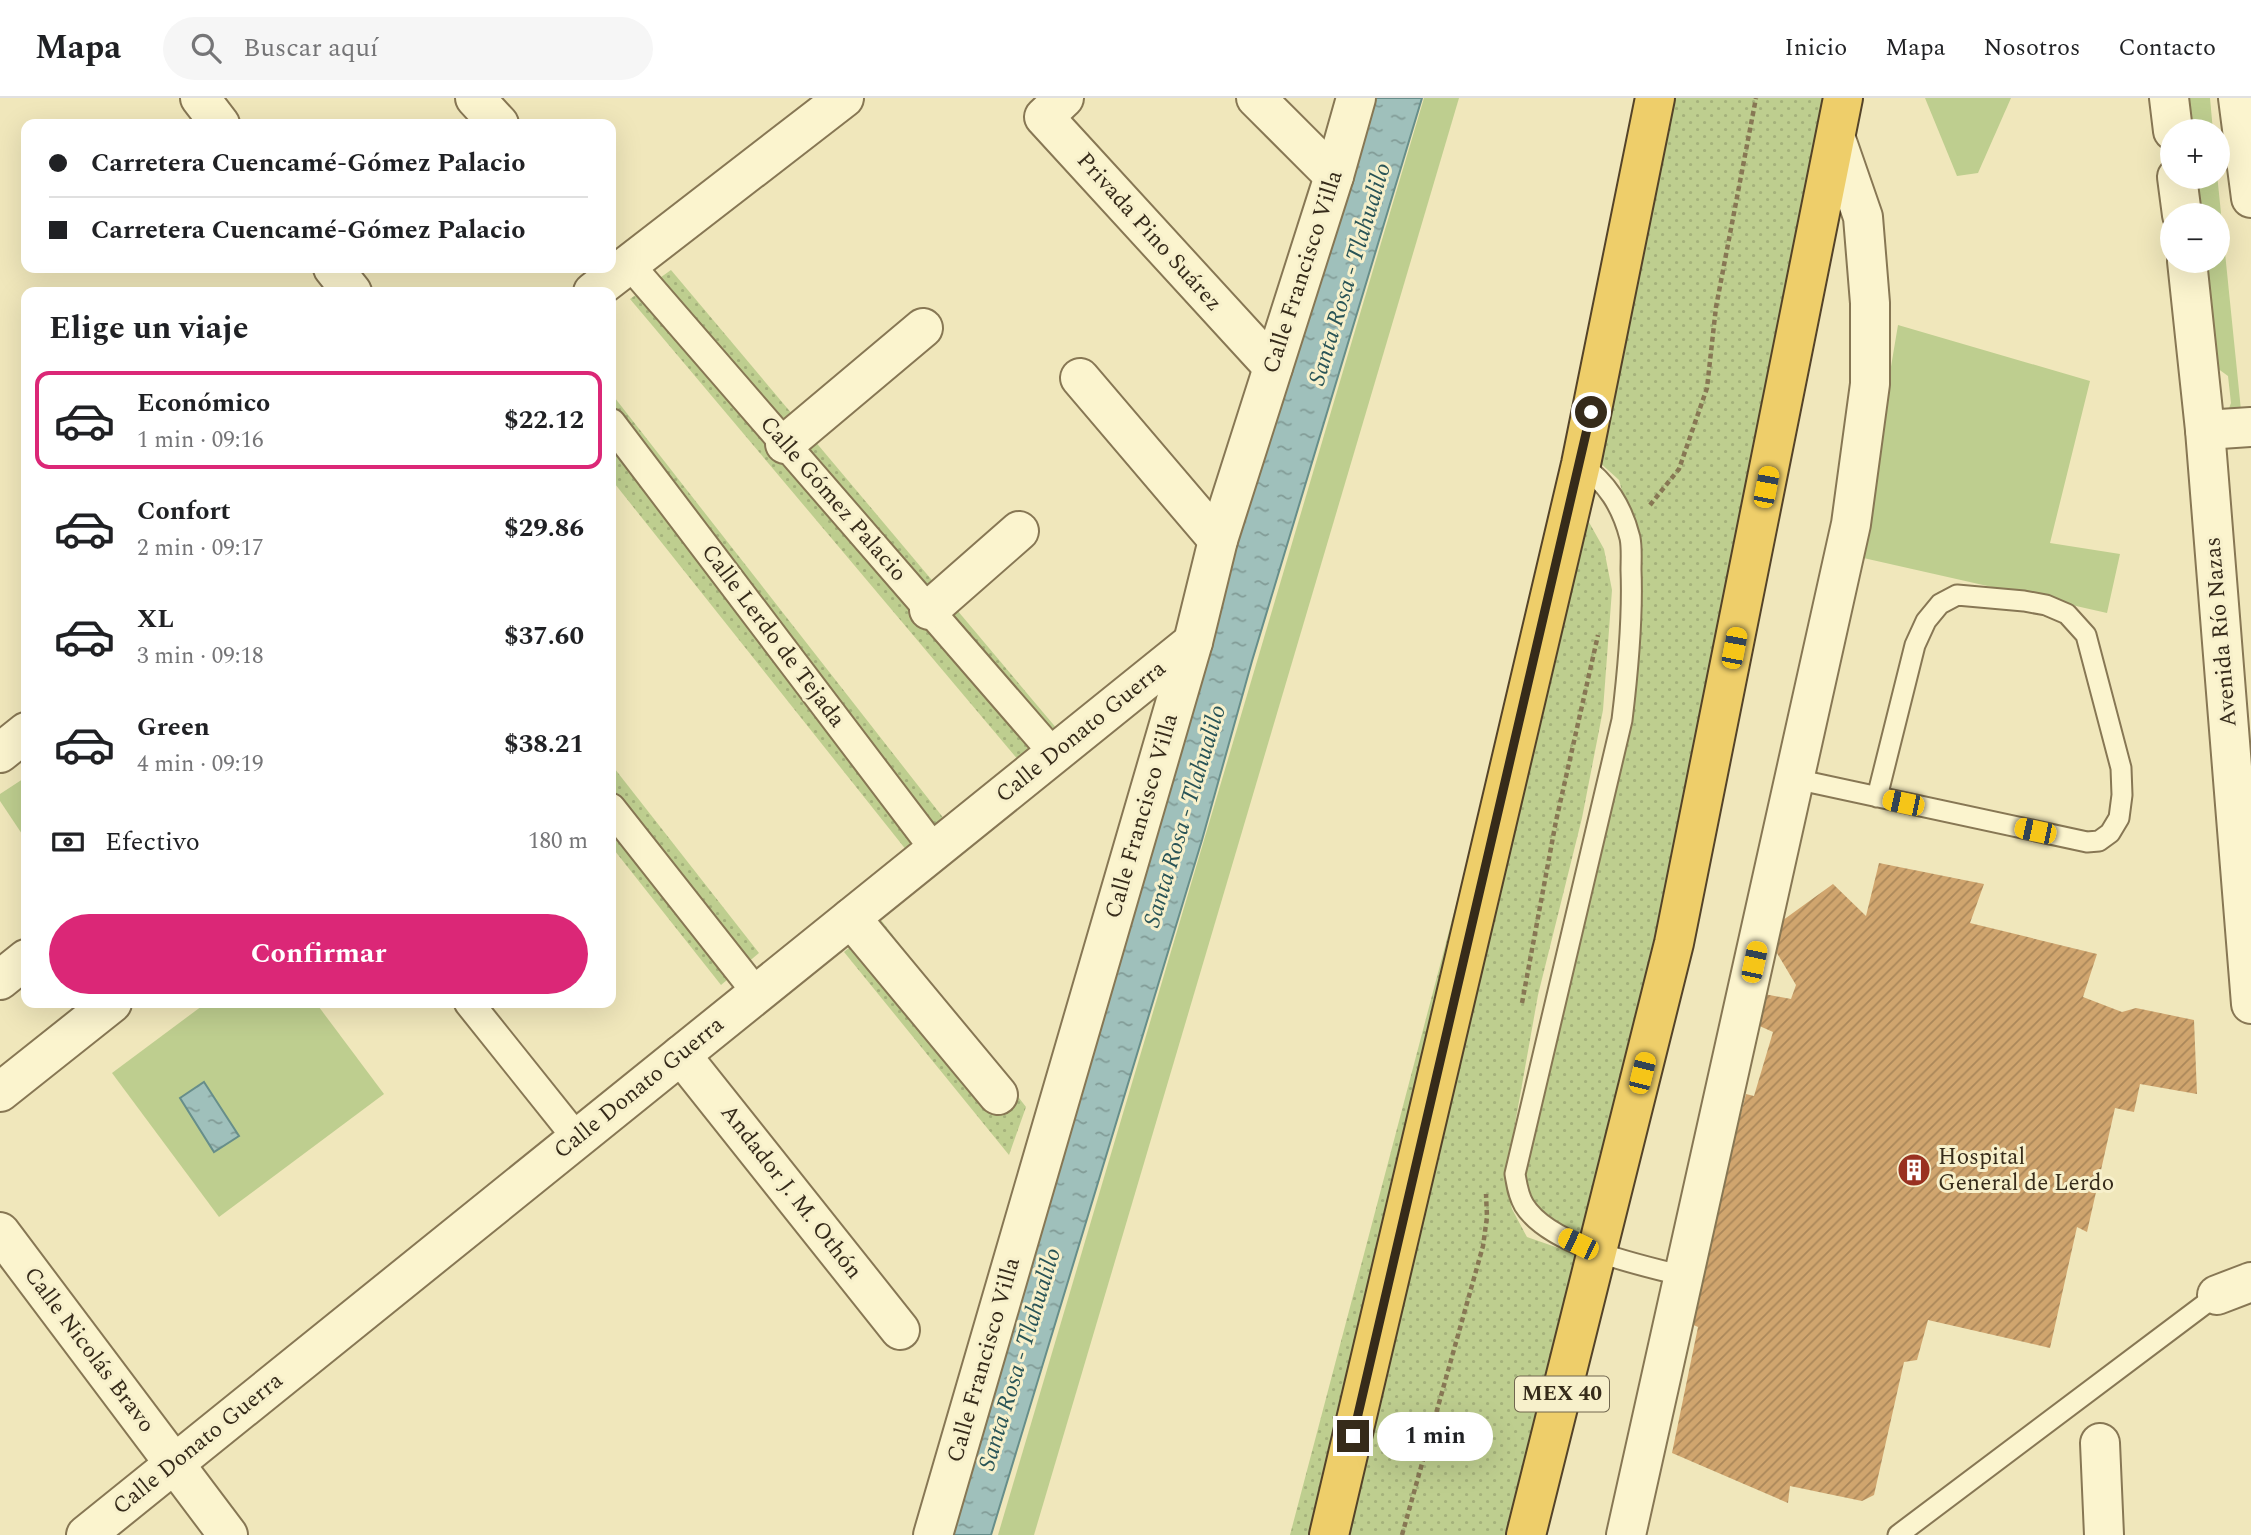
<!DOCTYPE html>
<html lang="es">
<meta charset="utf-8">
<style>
:root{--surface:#fff;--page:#f6f6f6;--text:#202124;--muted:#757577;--line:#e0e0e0;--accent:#db2777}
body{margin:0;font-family:Spectral,serif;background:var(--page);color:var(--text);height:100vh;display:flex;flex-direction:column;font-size:26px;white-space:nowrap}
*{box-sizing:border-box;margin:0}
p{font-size:23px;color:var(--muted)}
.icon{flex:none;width:38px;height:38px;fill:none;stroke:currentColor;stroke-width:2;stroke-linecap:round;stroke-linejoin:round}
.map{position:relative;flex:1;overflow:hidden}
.drawer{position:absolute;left:21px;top:189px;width:595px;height:721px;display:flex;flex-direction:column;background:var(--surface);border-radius:14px;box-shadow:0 7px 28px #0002}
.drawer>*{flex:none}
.guide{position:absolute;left:21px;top:21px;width:595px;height:154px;border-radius:14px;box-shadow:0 7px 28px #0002;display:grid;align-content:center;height:154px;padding:0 28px;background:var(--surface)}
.controls{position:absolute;left:2160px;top:21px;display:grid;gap:14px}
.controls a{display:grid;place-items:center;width:70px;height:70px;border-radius:50%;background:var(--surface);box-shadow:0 7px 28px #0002;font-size:35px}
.end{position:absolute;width:32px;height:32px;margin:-16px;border:9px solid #362b1a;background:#fff;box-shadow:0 0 0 4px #fff}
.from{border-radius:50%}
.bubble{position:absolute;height:49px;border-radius:24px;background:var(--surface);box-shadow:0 7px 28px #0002;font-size:23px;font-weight:700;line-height:49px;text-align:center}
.car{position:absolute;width:21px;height:42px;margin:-21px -10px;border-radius:9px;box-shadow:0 0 5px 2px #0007;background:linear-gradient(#f5c518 24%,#345 0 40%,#f5c518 0 76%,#345 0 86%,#f5c518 0)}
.guide b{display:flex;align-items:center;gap:24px;height:66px;font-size:26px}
.guide b+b{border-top:2px solid var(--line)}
.guide i{width:18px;height:18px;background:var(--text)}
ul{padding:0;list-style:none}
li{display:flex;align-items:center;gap:21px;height:98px;margin:0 14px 10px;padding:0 14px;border:4px solid transparent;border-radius:14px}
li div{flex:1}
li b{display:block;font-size:26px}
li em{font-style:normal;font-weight:700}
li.current{border-color:var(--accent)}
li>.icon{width:63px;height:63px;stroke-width:1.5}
h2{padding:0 28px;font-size:32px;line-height:84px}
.pay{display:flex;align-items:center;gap:18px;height:77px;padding:0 28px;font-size:26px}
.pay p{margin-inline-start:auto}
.button{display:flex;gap:14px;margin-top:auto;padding:14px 28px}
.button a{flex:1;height:80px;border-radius:42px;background:var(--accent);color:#fff;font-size:28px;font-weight:700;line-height:80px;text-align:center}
header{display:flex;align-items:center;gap:42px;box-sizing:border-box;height:98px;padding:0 35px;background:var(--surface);border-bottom:2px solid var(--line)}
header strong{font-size:33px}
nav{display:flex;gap:38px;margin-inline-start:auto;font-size:24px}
.search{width:490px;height:63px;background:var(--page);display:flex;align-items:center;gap:18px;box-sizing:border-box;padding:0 24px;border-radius:38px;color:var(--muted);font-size:26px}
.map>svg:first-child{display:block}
.grass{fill:#bece8f}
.park{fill:url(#park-dots)}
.water{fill:url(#water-ripples);stroke:#678e8a;stroke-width:2}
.building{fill:url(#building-hatch)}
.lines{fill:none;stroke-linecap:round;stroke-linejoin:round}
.service-casing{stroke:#877754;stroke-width:23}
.pedestrian-casing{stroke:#877754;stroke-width:32}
.minor-casing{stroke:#877754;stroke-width:42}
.trunk-casing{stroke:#544329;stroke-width:42}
.path{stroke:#877754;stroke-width:4.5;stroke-dasharray:5 3.5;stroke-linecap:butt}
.service{stroke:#fbf4ce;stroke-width:19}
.pedestrian{stroke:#fbf4ce;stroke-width:28}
.minor{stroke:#fbf4ce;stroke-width:38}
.trunk{stroke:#eece6a;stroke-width:38}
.route{stroke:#362b1a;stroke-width:9}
.labels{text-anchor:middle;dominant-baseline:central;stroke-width:6;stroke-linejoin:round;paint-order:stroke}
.shield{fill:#f7f0cb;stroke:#70664f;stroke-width:2}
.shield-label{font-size:21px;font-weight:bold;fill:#362b1a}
.street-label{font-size:23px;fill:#362b1a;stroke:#f7f0cb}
.poi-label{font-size:23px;fill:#362b1a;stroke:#f7f0cb;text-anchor:start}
.water-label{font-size:24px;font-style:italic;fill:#285356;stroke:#f7f0cb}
</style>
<header>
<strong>Mapa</strong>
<div class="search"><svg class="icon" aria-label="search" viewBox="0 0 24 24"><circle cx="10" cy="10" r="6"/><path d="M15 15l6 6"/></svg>Buscar aquí</div>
<nav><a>Inicio</a><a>Mapa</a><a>Nosotros</a><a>Contacto</a></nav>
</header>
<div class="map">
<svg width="2251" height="1437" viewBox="0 0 2251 1437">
<defs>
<pattern id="park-dots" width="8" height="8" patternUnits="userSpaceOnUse" patternTransform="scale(1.75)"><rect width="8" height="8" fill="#bece8f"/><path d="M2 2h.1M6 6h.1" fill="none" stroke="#a4b17b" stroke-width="1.8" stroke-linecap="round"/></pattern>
<pattern id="water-ripples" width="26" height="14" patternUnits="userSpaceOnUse" patternTransform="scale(1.75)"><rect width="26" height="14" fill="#9fc0bb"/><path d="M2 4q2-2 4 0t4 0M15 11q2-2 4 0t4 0" fill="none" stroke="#829c97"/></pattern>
<pattern id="building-hatch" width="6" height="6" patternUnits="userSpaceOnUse" patternTransform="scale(1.75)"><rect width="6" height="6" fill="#d0a56e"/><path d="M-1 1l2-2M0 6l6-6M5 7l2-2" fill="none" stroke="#aa875a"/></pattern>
</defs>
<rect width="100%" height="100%" fill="#f0e7bb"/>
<g class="grass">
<polygon points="1424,0 1459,0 1034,1437 998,1437"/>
<polygon points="1925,0 2011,0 1978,75 1957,78"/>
<polygon points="2185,0 2210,0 2213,33 2189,33"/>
<polygon points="2217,76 2242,322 2225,321 2231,305 2228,278 2206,262 2194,163 2217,163 2217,117 2194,117 2194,79 2217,79"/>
<polygon points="1898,227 2090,283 2050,445 2120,456 2107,515 1859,459"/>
<polygon points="26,679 26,742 0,703 0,696"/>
<polygon points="206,905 316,905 384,996 219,1119 112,975"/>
</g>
<g class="park">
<polygon points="1646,0 1838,0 1803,177 1588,1149 1553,1128 1529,1099 1524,1074 1637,582 1637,448 1619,382 1576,343"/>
<polygon points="671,172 1063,638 1025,670 630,201"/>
<polygon points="611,295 945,722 907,753 611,381"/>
<polygon points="1567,385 1604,451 1612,492 1603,612 1582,720 1538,897 1505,1082 1512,1111 1527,1139 1590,1161 1519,1437 1290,1437"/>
<polygon points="611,666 759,855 721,887 611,748"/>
<polygon points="881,822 1026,1009 1009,1057 844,854"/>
</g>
<g class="water">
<polygon points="1364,0 1422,0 1252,563 1202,742 991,1437 940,1437"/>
<polygon points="204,984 239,1038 214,1054 180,1000"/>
</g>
<polygon class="building" points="1879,765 1984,786 1970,825 2097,856 2083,899 2122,914 2136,910 2194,922 2197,996 2140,986 2134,1014 2115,1010 2087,1134 2077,1129 2050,1250 1928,1222 1917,1262 1904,1264 1874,1397 1862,1403 1790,1388 1788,1405 1672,1355 1698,1229 1687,1224 1746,996 1754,998 1773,934 1755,926 1764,896 1791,901 1796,887 1765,835 1833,786 1866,818"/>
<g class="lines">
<defs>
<g id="service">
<path d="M1581 366C1607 385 1622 408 1630 440 1632 450 1631 462 1631 472 1633 522 1628 573 1622 622L1515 1076C1517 1087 1518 1097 1524 1107 1549 1148 1640 1167 1684 1178"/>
<polyline points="1795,681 2087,744 2099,743 2110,735 2119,720 2122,697 2121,670 2086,537 2067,516 2046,507 2024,503 1957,497 1940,506 1926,523 1915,547 1877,699"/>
<polyline points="1898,1437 2217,1197"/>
</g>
<g id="pedestrian">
<polyline points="629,166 1054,656"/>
<polyline points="611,325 935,752"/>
<polyline points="611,710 757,895"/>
<polyline points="469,905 577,1040"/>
</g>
<g id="minor">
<polyline points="200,0 220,26"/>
<polyline points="475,0 499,26"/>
<polyline points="1064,0 1044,19 1273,269"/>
<polyline points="1256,0 1334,78"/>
<polyline points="2169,0 2173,33"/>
<polyline points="2238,0 2251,100"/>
<polyline points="2177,79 2182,117"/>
<polyline points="2187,163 2205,332 2251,906"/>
<polyline points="333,170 352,194"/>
<polyline points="593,194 844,0"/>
<polyline points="1080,280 1218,442"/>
<polyline points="2205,332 2251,329"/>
<polyline points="785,346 923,230"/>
<polyline points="929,512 1019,433"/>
<polyline points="0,655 26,634"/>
<polyline points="851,820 998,997"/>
<polyline points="0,882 26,861"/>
<polyline points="681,957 900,1232"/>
<polyline points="0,994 112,905"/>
<polyline points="0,1134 228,1437"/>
<polyline points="2217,1197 2251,1184"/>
<polyline points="2100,1345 2104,1437"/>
<polyline points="86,1437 1193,544"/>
<polyline points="933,1437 1193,544 1218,442 1334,78 1356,0"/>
<polyline points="1626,1437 1851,426 1870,286 1870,205 1863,119 1836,41"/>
</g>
<g id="trunk">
<polyline points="1329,1437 1581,366 1655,0"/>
<polyline points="1526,1437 1674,845 1843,0"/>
</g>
</defs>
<use href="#service" class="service-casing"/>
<use href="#pedestrian" class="pedestrian-casing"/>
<use href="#minor" class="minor-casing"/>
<use href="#trunk" class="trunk-casing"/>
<g class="path">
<polyline points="1650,407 1679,371 1707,290 1716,209 1756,0"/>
<polyline points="1522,905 1556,723 1598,537"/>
<polyline points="1402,1437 1483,1148 1487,1119 1486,1096"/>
</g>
<use href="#service" class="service"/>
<use href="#pedestrian" class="pedestrian"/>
<use href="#minor" class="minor"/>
<use href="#trunk" class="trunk"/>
</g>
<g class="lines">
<polyline class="route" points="1353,1338 1591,314"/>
</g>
<defs>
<symbol id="building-disc" viewBox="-11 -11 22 22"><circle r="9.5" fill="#993121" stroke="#f7f0cb"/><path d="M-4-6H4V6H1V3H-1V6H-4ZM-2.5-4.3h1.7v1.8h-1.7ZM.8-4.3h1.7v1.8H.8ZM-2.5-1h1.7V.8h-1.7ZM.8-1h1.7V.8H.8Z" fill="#fff"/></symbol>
</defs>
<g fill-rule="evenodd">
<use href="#building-disc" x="1895" y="1053" width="38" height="38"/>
</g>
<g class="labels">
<rect class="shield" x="1515" y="1278.5" width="94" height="35" rx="5"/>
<g class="shield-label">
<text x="1562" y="1296">MEX 40</text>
</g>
<g class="street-label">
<text transform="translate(1149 134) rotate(48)">Privada Pino Suárez</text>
<text transform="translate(1303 174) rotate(-72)">Calle Francisco Villa</text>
<text transform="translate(833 401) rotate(49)">Calle Gómez Palacio</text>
<text transform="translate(2221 534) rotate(-95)">Avenida Río Nazas</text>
<text transform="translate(773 538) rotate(53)">Calle Lerdo de Tejada</text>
<text transform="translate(1081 634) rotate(-39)">Calle Donato Guerra</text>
<text transform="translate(1142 718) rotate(-74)">Calle Francisco Villa</text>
<text transform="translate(639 990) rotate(-39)">Calle Donato Guerra</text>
<text transform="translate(791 1094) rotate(52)">Andador J. M. Othón</text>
<text transform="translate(89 1252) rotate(53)">Calle Nicolás Bravo</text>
<text transform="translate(984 1262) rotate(-74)">Calle Francisco Villa</text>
<text transform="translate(198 1346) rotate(-39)">Calle Donato Guerra</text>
</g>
<g class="poi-label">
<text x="1938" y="1059">Hospital<tspan x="1938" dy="26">General de Lerdo</tspan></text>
</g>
<g class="water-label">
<text transform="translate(1350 176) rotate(-73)">Santa Rosa - Tlahualilo</text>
<text transform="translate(1185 718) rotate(-73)">Santa Rosa - Tlahualilo</text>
<text transform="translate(1020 1261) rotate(-73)">Santa Rosa - Tlahualilo</text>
</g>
</g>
</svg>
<div class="controls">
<a>+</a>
<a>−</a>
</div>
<i class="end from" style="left:1591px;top:314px"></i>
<i class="end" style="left:1353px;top:1338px"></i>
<div class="bubble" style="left:1377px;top:1314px;width:116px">1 min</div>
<i class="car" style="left:1766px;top:389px;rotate:11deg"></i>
<i class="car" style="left:1734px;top:550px;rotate:11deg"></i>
<i class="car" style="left:1903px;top:705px;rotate:282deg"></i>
<i class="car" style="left:2035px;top:733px;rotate:282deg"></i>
<i class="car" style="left:1754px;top:864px;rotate:12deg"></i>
<i class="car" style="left:1642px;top:975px;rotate:14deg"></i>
<i class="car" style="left:1578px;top:1146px;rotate:296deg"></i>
<div class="guide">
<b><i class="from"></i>Carretera Cuencamé-Gómez Palacio</b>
<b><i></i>Carretera Cuencamé-Gómez Palacio</b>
</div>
<section class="drawer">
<h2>Elige un viaje</h2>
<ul>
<li class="current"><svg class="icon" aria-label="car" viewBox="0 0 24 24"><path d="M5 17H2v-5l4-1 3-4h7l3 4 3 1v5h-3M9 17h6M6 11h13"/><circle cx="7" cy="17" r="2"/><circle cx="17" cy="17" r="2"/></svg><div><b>Económico</b><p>1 min · 09:16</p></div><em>$22.12</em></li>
<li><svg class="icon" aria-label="car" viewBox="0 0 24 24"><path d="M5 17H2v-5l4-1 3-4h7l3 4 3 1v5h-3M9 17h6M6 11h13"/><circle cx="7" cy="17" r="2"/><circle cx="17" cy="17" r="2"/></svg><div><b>Confort</b><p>2 min · 09:17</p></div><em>$29.86</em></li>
<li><svg class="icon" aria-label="car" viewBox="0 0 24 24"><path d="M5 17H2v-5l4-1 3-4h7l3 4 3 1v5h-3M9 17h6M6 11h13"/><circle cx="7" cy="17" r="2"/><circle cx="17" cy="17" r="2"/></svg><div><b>XL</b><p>3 min · 09:18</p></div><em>$37.60</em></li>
<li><svg class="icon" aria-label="car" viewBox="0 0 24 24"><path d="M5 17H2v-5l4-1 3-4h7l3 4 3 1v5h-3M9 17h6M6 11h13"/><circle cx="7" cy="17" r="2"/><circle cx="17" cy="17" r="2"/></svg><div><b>Green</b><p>4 min · 09:19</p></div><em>$38.21</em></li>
</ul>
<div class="pay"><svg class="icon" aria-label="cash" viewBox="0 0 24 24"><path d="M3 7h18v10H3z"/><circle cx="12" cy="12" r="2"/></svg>Efectivo<p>180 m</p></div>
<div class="button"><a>Confirmar</a></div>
</section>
</div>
